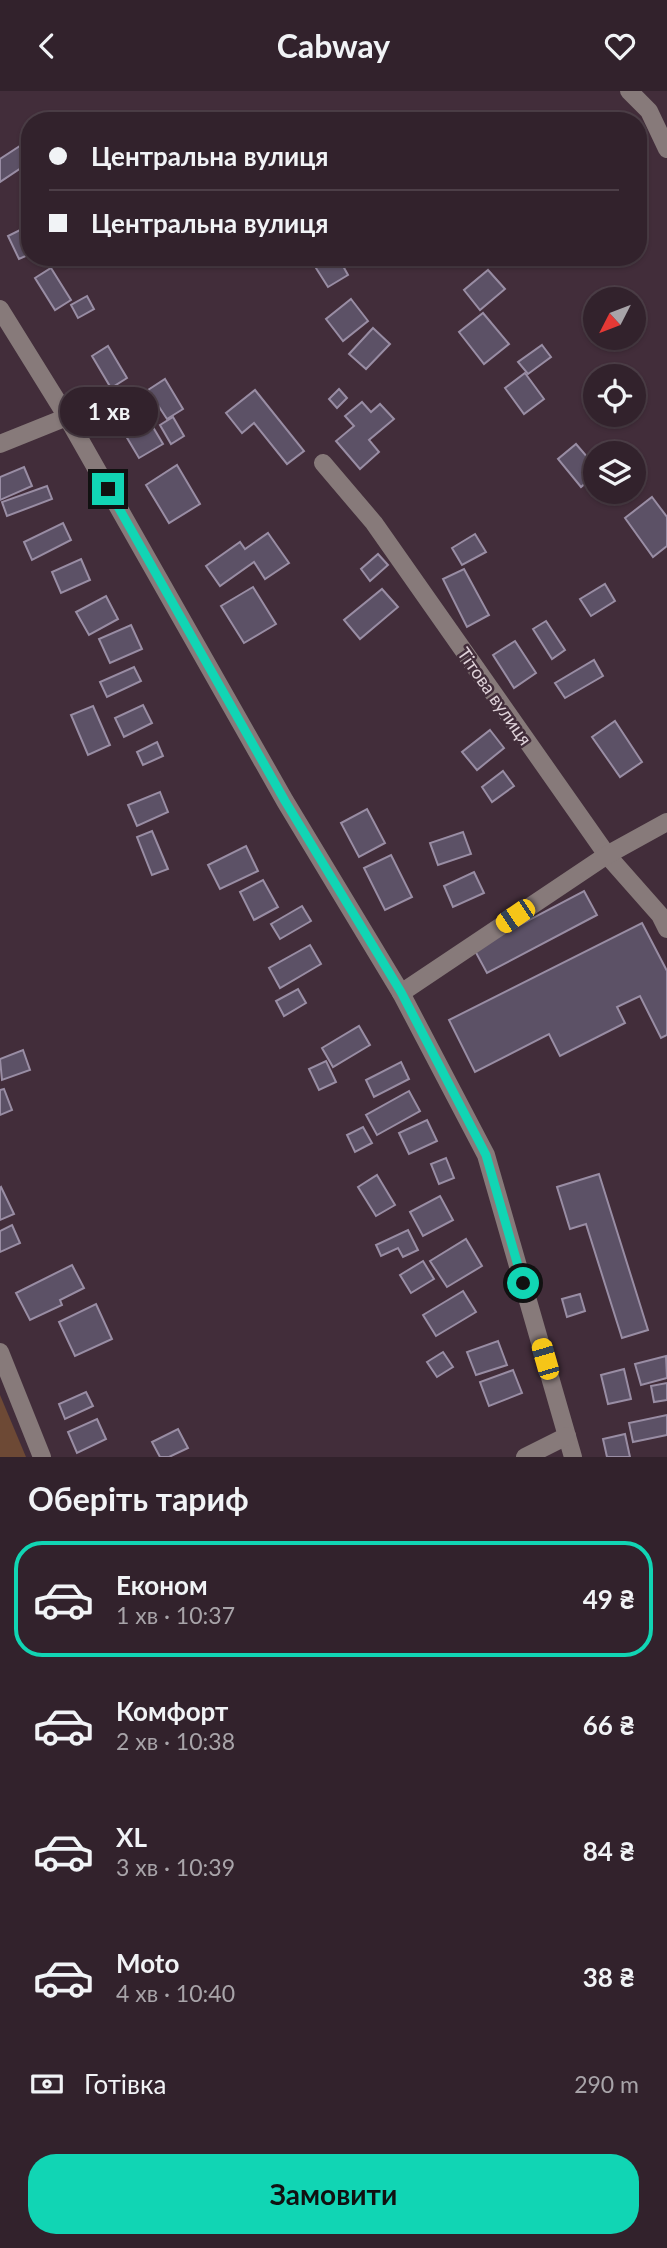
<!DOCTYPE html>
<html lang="uk">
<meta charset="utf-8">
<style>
:root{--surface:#32222c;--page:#3a2a34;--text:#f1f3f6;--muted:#a8a4a9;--line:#4d3f48;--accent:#11d5b4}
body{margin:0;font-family:Lato,sans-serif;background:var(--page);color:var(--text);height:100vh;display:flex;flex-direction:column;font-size:26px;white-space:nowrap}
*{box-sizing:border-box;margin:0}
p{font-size:23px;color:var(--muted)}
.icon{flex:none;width:38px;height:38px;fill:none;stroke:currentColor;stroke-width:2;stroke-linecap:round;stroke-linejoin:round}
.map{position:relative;height:1366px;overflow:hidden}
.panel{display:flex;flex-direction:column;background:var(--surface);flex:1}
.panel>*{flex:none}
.guide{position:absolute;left:21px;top:21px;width:626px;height:154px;border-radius:28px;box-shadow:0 2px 5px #0004,0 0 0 2px var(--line);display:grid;align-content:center;height:154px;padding:0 28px;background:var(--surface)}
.needle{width:46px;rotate:228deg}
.tools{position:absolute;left:583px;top:196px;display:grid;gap:14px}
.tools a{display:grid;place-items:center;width:63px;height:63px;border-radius:50%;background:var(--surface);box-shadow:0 2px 5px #0004,0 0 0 2px var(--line);font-size:35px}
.end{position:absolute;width:32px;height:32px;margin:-16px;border:9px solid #11d5b4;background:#111;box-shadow:0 0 0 4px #111}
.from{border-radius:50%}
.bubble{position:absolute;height:49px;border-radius:24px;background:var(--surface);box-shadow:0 2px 5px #0004,0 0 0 2px var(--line);font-size:23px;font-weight:700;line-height:49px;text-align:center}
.car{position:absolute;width:21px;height:42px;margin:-21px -10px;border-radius:9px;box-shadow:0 0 5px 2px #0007;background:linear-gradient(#f5c518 24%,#345 0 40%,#f5c518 0 76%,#345 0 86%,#f5c518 0)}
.guide b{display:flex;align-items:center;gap:24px;height:66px;font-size:26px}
.guide b+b{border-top:2px solid var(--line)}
.guide i{width:18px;height:18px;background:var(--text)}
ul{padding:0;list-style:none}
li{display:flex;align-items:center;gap:21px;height:116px;margin:0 14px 10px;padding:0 14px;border:4px solid transparent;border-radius:28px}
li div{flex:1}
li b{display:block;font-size:26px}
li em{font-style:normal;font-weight:700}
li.on{border-color:var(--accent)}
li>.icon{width:63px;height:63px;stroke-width:1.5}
h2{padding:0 28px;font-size:32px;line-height:84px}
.pay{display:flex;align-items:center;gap:18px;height:77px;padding:0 28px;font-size:26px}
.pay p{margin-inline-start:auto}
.primary-button{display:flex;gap:14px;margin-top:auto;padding:14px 28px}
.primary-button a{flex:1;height:80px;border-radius:28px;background:var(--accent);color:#111;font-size:28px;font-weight:700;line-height:80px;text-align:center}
header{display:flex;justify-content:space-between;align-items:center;height:91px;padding:0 28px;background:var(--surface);font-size:32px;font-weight:700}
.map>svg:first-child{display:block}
.green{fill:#6d4935}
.building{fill:#5c5166;stroke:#998da4;stroke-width:2}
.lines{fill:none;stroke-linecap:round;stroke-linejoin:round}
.minor{stroke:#877a7a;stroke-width:18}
.route{stroke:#11d5b4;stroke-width:9}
.labels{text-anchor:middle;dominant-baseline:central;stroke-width:5;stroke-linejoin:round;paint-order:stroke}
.street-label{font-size:18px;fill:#e0d3da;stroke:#422d3a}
</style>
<header><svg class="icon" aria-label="back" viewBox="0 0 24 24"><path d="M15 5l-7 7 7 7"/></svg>Cabway<svg class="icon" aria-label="heart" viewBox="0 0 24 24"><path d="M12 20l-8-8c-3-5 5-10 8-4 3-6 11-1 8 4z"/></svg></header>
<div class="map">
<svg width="667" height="1366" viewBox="0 0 667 1366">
<rect width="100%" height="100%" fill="#422d3a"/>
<polygon class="green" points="0,1304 26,1366 0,1366"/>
<g class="building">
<polygon points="29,49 30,71 0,91 0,68"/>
<polygon points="30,134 30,163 19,168 8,145"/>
<polygon points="309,166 338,166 348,184 328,196"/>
<polygon points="51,177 71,209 55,219 35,187"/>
<polygon points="488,179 505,198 480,219 464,199"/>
<polygon points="87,205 94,218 78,227 71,214"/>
<polygon points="351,208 368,230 343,250 326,228"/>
<polygon points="483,222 509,253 484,273 459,241"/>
<polygon points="373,237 390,253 366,278 349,263"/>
<polygon points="542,254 551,266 528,283 518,271"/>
<polygon points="108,255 127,287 111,297 92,265"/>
<polygon points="525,282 544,308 524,323 505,297"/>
<polygon points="165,288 183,318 167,328 148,299"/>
<polygon points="339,298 347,307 337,317 329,308"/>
<polygon points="255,299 304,360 287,373 254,332 242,342 226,322"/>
<polygon points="362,311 371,321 380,313 394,328 369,349 379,361 360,378 336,350 354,335 345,325"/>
<polygon points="147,326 163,353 139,367 123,340"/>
<polygon points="173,326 184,345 171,353 160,334"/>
<polygon points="576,353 595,375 595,384 581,396 558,368"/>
<polygon points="177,374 200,413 169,432 146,394"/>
<polygon points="24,376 32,395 0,409 0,386"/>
<polygon points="47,395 52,408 7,425 2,411"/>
<polygon points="652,406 667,426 667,455 653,466 625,427"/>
<polygon points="63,432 71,449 32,469 24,451"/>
<polygon points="268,442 289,472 265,488 254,471 220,495 206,475 240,451 245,458"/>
<polygon points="475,443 486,461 462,474 452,457"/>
<polygon points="378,463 388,474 370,490 361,478"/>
<polygon points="81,468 90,489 61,502 52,481"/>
<polygon points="464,478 489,524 467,536 443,488"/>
<polygon points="605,493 615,510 591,525 580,508"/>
<polygon points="253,496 276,533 244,552 221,515"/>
<polygon points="382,498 398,516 360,548 344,529"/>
<polygon points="106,505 118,528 89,544 76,521"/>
<polygon points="546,530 565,559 552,568 533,538"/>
<polygon points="131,534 142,558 110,572 99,548"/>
<polygon points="515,550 536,582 514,597 493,564"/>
<polygon points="594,569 603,585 565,607 555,592"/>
<polygon points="134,576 141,590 107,606 100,591"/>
<polygon points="143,614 152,632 124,646 115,627"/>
<polygon points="93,615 110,654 88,664 71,624"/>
<polygon points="615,630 642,671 620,686 592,646"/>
<polygon points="490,639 504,657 477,679 462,661"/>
<polygon points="157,651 163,665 143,674 137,661"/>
<polygon points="503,680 514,695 492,711 482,696"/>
<polygon points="160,701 168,721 137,735 128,714"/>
<polygon points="367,718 385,752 359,766 341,732"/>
<polygon points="152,740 168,778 152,784 137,746"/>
<polygon points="463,741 471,763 438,774 430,752"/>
<polygon points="246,755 258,780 220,798 208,774"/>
<polygon points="391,764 412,806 385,819 364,777"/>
<polygon points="474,781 484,802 453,816 444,795"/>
<polygon points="263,789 278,816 254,829 240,801"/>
<polygon points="584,800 597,824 487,882 474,858"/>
<polygon points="302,815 311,830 280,848 271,833"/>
<polygon points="642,832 667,880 667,944 661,947 640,905 617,916 625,932 560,965 549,943 475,981 449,929"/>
<polygon points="310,854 321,873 280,897 269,877"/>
<polygon points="298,898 306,912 284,925 276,910"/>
<polygon points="359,935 370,954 333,976 322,957"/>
<polygon points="23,959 30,979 2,989 0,968"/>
<polygon points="326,970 336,991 319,999 309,978"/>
<polygon points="401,971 409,988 374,1006 366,989"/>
<polygon points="4,998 12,1019 0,1024 0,999"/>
<polygon points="409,1000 420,1020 377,1044 366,1024"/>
<polygon points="427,1029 437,1050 409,1063 399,1042"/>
<polygon points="363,1036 372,1052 355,1061 347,1044"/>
<polygon points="446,1067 454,1087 439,1093 431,1073"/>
<polygon points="599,1083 648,1239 622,1247 586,1133 570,1138 557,1096"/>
<polygon points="377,1084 395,1114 376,1125 358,1096"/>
<polygon points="1,1096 14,1123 0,1129 0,1097"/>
<polygon points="440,1105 453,1129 423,1145 410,1121"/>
<polygon points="12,1134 20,1152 0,1161 0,1140"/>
<polygon points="408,1139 418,1159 403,1166 398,1157 381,1165 376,1154"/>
<polygon points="466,1148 482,1175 447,1196 430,1170"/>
<polygon points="423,1170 434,1188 411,1202 400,1184"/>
<polygon points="72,1174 84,1197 60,1209 62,1214 30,1229 16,1202"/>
<polygon points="463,1200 476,1221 436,1245 423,1224"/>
<polygon points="580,1203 585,1220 567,1226 562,1208"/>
<polygon points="96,1213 112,1248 75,1265 59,1231"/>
<polygon points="498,1250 507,1274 476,1284 467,1261"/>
<polygon points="443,1261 453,1276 437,1286 427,1271"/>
<polygon points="666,1265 667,1287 641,1294 635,1273"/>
<polygon points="624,1278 631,1308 608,1313 601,1284"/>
<polygon points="513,1279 522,1302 489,1315 480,1291"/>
<polygon points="667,1292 667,1309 654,1311 651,1295"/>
<polygon points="86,1301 93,1315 65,1328 59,1313"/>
<polygon points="667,1324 667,1344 633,1351 629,1332"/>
<polygon points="97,1328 106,1348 77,1362 68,1341"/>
<polygon points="178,1338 188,1357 169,1366 160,1366 152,1351"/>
<polygon points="625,1343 630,1366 607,1366 603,1348"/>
</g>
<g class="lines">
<g class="minor">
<polyline points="629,0 649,20 667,58"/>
<polyline points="0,218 67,326 285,710 401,902 486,1064 573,1366"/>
<polyline points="0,353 67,326"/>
<polyline points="323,372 374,432 607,764 660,824 667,838"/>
<polyline points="401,902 607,764 667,731"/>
<polyline points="0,1261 42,1366"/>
<polyline points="525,1366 567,1345"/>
</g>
</g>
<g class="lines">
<polyline class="route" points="108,398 285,710 401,901 486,1064 523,1192"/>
</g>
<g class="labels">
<g class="street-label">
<text transform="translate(495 605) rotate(55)">Тітова вулиця</text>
</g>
</g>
</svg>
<div class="tools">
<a><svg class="needle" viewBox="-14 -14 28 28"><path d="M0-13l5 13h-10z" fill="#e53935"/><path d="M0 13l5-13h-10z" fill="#a8a4a9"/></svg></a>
<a><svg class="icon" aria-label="locate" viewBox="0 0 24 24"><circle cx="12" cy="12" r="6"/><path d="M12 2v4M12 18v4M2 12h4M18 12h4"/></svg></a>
<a><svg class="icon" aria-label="layers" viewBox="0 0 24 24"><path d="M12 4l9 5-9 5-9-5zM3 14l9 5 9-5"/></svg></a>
</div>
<i class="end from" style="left:523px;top:1192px"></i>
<i class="end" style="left:108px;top:398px"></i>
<div class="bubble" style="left:60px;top:296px;width:98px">1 хв</div>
<i class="car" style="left:515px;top:825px;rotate:236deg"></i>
<i class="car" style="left:545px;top:1268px;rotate:344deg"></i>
<div class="guide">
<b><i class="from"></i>Центральна вулиця</b>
<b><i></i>Центральна вулиця</b>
</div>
</div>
<section class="panel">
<h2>Оберіть тариф</h2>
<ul>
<li class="on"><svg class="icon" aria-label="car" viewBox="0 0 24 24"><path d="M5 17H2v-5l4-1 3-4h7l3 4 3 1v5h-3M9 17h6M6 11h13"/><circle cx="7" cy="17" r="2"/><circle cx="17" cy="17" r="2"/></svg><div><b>Економ</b><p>1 хв · 10:37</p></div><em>49 ₴</em></li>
<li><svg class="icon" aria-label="car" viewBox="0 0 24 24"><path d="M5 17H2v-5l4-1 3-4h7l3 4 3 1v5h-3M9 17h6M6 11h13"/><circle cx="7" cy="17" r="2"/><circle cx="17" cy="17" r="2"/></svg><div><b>Комфорт</b><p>2 хв · 10:38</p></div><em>66 ₴</em></li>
<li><svg class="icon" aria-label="car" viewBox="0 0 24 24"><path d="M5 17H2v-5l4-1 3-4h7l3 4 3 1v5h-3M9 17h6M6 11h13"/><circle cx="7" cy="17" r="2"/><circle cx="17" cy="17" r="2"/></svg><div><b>XL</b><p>3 хв · 10:39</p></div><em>84 ₴</em></li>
<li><svg class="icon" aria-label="car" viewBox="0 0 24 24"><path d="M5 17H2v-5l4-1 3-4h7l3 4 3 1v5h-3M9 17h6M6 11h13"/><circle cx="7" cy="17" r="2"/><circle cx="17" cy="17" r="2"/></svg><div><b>Moto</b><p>4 хв · 10:40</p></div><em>38 ₴</em></li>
</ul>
<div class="pay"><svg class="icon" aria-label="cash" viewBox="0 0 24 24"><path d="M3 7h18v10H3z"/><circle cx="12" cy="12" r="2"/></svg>Готівка<p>290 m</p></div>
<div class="primary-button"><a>Замовити</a></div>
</section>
